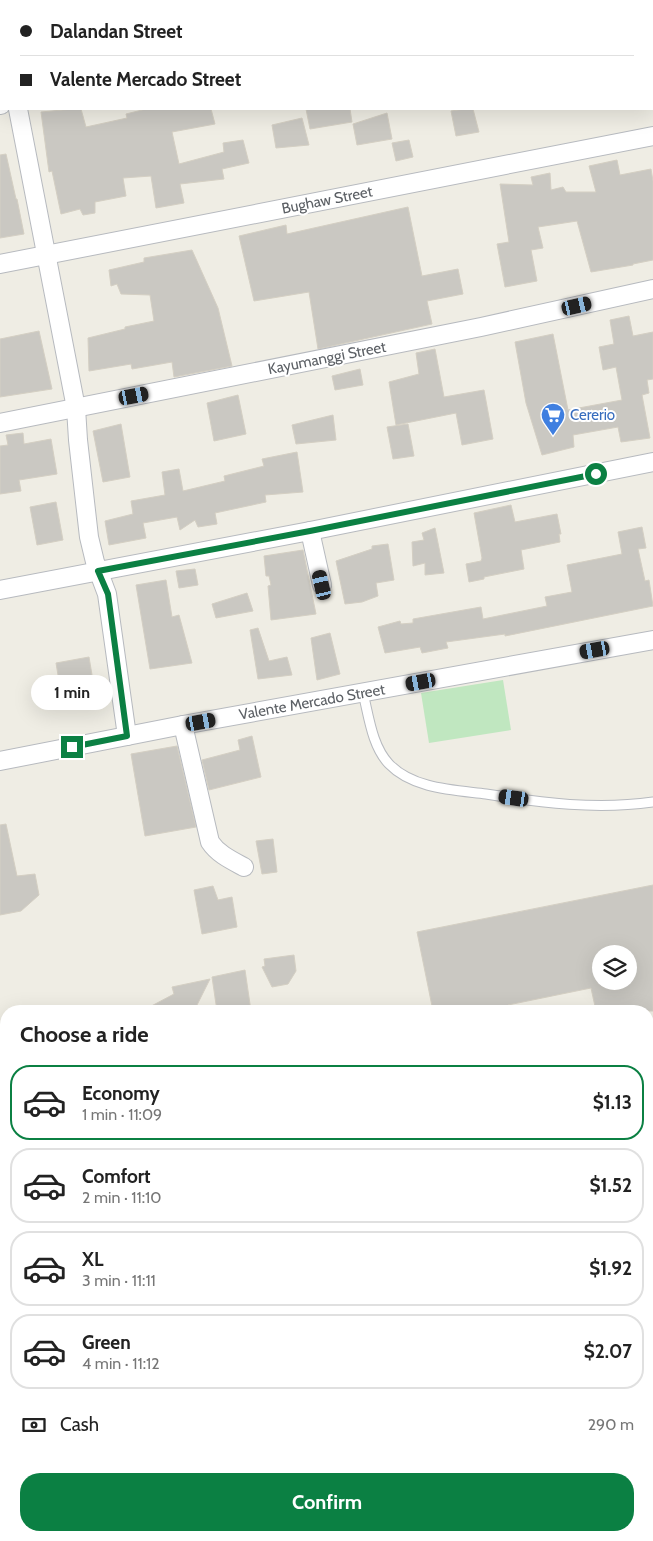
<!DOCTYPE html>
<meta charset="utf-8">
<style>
:root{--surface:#fff;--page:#f6f6f6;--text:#222;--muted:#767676;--line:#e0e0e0;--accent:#0b8043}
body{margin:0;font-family:Cabin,sans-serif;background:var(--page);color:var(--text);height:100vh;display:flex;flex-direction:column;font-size:19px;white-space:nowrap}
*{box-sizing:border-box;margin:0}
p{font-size:16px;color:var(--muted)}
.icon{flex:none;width:28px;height:28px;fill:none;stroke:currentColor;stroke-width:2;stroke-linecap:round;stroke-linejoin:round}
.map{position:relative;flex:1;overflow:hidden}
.side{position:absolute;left:0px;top:1005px;width:654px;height:536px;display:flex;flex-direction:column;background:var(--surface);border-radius:20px 20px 0 0;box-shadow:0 5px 20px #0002}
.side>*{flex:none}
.hud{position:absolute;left:0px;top:0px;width:654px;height:110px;box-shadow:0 5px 20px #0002;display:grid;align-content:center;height:110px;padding:0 20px;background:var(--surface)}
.fabs{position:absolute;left:592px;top:945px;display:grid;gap:10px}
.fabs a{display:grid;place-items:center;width:45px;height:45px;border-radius:50%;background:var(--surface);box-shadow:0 5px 20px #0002;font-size:25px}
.end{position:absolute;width:22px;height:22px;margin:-11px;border:6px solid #0b8043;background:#fff;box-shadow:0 0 0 2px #fff}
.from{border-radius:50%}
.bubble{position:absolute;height:35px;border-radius:18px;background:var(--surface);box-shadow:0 5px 20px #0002;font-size:16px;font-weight:700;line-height:35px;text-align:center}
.car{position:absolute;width:15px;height:30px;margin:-15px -8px;border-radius:6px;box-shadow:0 0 4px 1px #0007;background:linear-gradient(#222 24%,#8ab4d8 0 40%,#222 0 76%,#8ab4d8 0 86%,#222 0)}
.hud b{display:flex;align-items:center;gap:18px;height:48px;font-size:19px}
.hud b+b{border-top:1px solid var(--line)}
.hud i{width:12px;height:12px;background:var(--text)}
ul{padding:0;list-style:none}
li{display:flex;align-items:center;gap:15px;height:75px;margin:0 10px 8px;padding:0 10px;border:2px solid var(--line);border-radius:20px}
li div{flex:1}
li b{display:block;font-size:19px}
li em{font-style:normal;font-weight:700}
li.current{border-color:var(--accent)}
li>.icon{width:45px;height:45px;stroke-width:1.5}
h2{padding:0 20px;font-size:22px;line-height:60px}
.pay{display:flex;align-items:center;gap:12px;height:55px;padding:0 20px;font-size:19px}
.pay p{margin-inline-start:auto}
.button{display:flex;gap:10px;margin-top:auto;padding:10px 20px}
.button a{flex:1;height:58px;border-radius:20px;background:var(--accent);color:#fff;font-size:20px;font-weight:700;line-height:58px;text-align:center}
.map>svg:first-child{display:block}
.education{fill:#dfdcd2}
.green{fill:#c0e7c0}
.building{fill:#cac8c2;stroke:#d4cfc3;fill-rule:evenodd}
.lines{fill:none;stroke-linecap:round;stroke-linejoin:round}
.lane-casing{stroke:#b7babf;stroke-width:11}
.street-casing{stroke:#b7babf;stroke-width:20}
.lane{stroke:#fff;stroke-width:9}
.street{stroke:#fff;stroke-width:18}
.route{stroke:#0b8043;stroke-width:6}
.labels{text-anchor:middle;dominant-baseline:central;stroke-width:4;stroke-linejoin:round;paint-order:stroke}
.street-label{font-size:15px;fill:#5c6065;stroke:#fff}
.shop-label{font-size:15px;fill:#366cbe;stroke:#fff;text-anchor:start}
</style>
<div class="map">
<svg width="653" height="1541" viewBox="0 0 653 1541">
<rect width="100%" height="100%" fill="#efede4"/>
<polygon class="education" points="0,0 144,0 144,1 1,1 0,97"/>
<polygon class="green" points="503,680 511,730 429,743 421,693"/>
<g class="building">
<polygon points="73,109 81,109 86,127 127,118 126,114 146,109 211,109 215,124 172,132 179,164 224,152 223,143 243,140 249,163 222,169 224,179 180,184 184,203 156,208 151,176 123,178 126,196 95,202 95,213 83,215 80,209 61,214 52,171 49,172 41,112"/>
<polygon points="306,109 350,109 352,122 310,129"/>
<polygon points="465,109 473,109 479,132 456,136 451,111"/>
<polygon points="387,113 392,139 357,145 353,124"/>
<polygon points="302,118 309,145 276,148 272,125"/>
<polygon points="409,140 413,157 396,161 392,143"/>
<polygon points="6,154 16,199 17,199 24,234 0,238 0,155"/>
<polygon points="617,160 620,175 651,169 653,181 653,260 633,264 633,265 591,272 577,221 538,227 543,248 531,250 537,281 505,287 497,244 509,242 500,184 533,185 531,177 550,173 551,190 563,187 566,192 596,192 589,166"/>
<polygon points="408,207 422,276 458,269 463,294 427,301 432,324 318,349 309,292 254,301 239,236 286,225 287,234"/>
<polygon points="192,250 218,308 232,366 174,377 172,362 132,369 131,364 89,371 88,338 125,329 125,327 154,321 150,295 121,294 117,284 111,286 109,270 144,262 144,258"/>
<polygon points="629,316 633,336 653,332 653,379 647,380 649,393 642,395 650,438 621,442 618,427 573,435 574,447 542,455 526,403 515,342 553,334 568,410 622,400 616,367 603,370 599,347 614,344 610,320"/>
<polygon points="39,331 52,389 0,397 0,339"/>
<polygon points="435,349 444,397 484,390 493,439 462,445 456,413 396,425 389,382 419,374 416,353"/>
<polygon points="360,369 363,385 335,390 332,376"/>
<polygon points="238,395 246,434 214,441 207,403"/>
<polygon points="333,415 336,440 296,444 292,425"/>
<polygon points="121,424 130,477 103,482 93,431"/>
<polygon points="408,424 414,456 393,459 387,427"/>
<polygon points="23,433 24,444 51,439 57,474 19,480 21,491 0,494 0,446 8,445 6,435"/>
<polygon points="297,452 303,492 265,495 266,502 215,513 217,524 198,527 195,520 180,530 177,517 143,523 146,538 109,545 105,521 133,514 131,501 165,495 162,472 179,469 183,491 225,481 224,476 264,466 262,459"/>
<polygon points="56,502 63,540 37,545 30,507"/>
<polygon points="511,505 515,522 557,514 561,534 559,534 560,542 521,550 524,569 484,577 484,579 469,582 466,564 481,561 482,558 474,513"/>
<polygon points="642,527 646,548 638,549 645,581 649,580 653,606 505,636 505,634 446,642 448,648 422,653 420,647 385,653 378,627 400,621 401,624 413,623 413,619 481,607 483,619 547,606 545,597 572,592 567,565 622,554 618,532"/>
<polygon points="435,528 444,573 425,575 425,563 413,566 412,542 424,540 422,533"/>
<polygon points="388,544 394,580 376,583 378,596 362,602 345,604 336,561 372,549 372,546"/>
<polygon points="303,550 316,614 271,620 268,586 271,585 269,576 266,576 264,556"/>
<polygon points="195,569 198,585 179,588 176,571"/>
<polygon points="166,580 172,617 179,615 192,663 150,669 136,585"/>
<polygon points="247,593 253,611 216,618 212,604"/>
<polygon points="258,628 269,661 287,657 292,675 258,679 250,630"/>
<polygon points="330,633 340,674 317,680 311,638"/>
<polygon points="89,657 95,693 62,699 56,663"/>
<polygon points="252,736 261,777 209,790 202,760 240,750 238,740"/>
<polygon points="177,746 196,827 145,836 131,754"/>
<polygon points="6,824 17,876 35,874 39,895 21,911 0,915 0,825"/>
<polygon points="273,839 277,872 262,874 256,841"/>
<path d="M653 885V1011H596L591 988 508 1005 509 1011H433L417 932ZM601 954H629V981H601Z"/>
<polygon points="213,886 218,900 232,897 237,927 202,934 194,890"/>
<polygon points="294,955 296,971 288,984 272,987 262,967 265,966 264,959"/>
<polygon points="245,970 251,1011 217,1011 212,977"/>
<polygon points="210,979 194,1011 142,1011 174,994 172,987"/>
</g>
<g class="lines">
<defs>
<g id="lane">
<path d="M363 693C369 717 372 746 389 764 413 789 454 790 486 794 542 803 597 810 653 802"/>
<polyline points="215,1535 216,1541"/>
<polyline points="383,1535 384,1541"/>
<polyline points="441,1535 442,1541"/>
</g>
<g id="street">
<polyline points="157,0 158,1"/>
<polyline points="507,1 513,0"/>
<polyline points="0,105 1,105"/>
<polyline points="18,109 76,408 78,440 89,537 95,562 107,594 127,736"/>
<polyline points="0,264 653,136"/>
<polyline points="0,423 481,327 653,289"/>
<polyline points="310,531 322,585"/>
<polyline points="0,590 310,531 653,462"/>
<path d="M183 725 210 842C218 854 231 860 244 867"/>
<polyline points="0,761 183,725 653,640"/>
<polyline points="0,1081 6,1079"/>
<polyline points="0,1209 6,1208"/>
<polyline points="648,1402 653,1401"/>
<polyline points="0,1471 6,1505"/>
<polyline points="648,1524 651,1541"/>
<polyline points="12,1535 13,1541"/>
</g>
</defs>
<use href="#lane" class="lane-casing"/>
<use href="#street" class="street-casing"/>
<use href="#lane" class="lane"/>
<use href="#street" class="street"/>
</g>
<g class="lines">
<polyline class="route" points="72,747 127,736 108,594 98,571 310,531 596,474"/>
</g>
<defs>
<symbol id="supermarket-pin" viewBox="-11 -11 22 30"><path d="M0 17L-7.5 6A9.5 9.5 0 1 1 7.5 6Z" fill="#3f7fe0" stroke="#fff"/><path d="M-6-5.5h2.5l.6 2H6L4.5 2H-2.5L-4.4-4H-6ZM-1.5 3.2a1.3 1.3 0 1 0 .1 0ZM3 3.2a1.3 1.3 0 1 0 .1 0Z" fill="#fff"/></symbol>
</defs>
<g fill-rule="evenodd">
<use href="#supermarket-pin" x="539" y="401" width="28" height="38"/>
</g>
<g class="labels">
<g class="street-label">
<text transform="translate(327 200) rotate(-11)">Bughaw Street</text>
<text transform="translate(327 358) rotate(-11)">Kayumanggi Street</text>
<text transform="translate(312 702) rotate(-10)">Valente Mercado Street</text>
</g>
<g class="shop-label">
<text x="570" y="415">Cererio</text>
</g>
</g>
</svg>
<div class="fabs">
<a><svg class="icon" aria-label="layers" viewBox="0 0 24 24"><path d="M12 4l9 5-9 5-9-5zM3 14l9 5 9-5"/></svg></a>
</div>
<i class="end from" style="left:596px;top:474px"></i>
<i class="end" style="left:72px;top:747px"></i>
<div class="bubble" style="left:31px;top:675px;width:82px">1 min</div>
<i class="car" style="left:577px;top:306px;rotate:77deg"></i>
<i class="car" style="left:134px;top:396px;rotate:79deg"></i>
<i class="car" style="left:322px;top:585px;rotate:347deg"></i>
<i class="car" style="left:595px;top:650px;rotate:260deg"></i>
<i class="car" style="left:421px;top:682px;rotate:260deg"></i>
<i class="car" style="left:201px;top:722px;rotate:80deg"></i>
<i class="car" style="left:514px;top:798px;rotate:278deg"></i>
<div class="hud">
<b><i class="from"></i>Dalandan Street</b>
<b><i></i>Valente Mercado Street</b>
</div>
<section class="side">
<h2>Choose a ride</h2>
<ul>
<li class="current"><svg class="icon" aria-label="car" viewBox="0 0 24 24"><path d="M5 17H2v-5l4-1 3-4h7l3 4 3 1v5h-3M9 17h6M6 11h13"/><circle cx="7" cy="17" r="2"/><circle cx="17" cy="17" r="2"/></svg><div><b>Economy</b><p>1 min · 11:09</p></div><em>$1.13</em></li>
<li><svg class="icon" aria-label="car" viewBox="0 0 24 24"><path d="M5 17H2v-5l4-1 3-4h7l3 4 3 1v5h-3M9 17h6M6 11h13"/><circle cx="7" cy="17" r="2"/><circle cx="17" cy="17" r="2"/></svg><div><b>Comfort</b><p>2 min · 11:10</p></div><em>$1.52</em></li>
<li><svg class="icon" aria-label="car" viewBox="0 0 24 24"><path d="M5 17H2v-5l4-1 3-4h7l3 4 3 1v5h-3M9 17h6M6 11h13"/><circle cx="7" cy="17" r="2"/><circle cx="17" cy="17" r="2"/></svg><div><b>XL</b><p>3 min · 11:11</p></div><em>$1.92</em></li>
<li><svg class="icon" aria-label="car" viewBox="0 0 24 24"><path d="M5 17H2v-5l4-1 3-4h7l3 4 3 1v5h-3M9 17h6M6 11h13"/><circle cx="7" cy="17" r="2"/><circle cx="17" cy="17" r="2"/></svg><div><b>Green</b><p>4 min · 11:12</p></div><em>$2.07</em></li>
</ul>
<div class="pay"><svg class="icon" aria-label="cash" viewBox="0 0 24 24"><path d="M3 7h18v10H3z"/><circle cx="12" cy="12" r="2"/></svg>Cash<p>290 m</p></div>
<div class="button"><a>Confirm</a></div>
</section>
</div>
